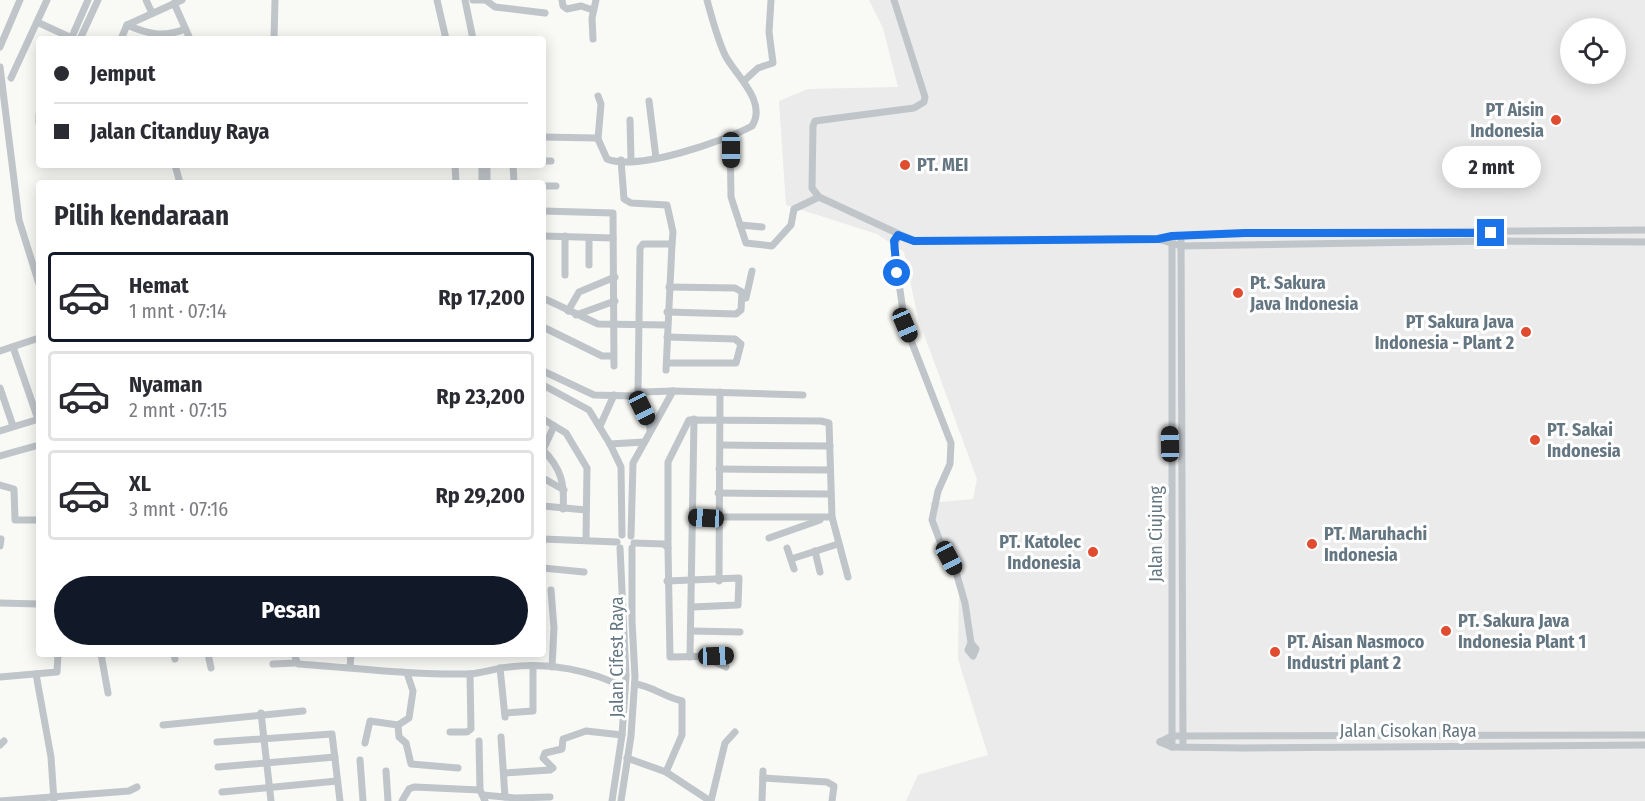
<!DOCTYPE html>
<html lang="id">
<meta charset="utf-8">
<style>
:root{--surface:#fff;--page:#f2f2f3;--text:#2b2b33;--muted:#7c7c81;--line:#e1e1e2;--accent:#111827}
body{margin:0;font-family:"Fira Sans Condensed",sans-serif;background:var(--page);color:var(--text);height:100vh;display:flex;flex-direction:column;font-size:22px;white-space:nowrap}
*{box-sizing:border-box;margin:0}
p{font-size:20px;color:var(--muted)}
.icon{flex:none;width:33px;height:33px;fill:none;stroke:currentColor;stroke-width:2;stroke-linecap:round;stroke-linejoin:round}
.map{position:relative;flex:1;overflow:hidden}
.side{position:absolute;left:36px;top:180px;width:510px;height:477px;display:flex;flex-direction:column;background:var(--surface);border-radius:6px;box-shadow:0 3px 15px #0003}
.side>*{flex:none}
.banner{position:absolute;left:36px;top:36px;width:510px;height:132px;border-radius:6px;box-shadow:0 3px 15px #0003;display:grid;align-content:center;height:132px;padding:0 18px;background:var(--surface)}
.fabs{position:absolute;left:1560px;top:18px;display:grid;gap:12px}
.fabs a{display:grid;place-items:center;width:66px;height:66px;border-radius:50%;background:var(--surface);box-shadow:0 3px 15px #0003;font-size:30px}
.end{position:absolute;width:27px;height:27px;margin:-14px;border:8px solid #1a73e8;background:#fff;box-shadow:0 0 0 3px #fff}
.from{border-radius:50%}
.bubble{position:absolute;height:42px;border-radius:21px;background:var(--surface);box-shadow:0 3px 15px #0003;font-size:20px;font-weight:700;line-height:42px;text-align:center}
.car{position:absolute;width:18px;height:36px;margin:-18px -9px;border-radius:8px;box-shadow:0 0 4px 2px #0007;background:linear-gradient(#222 24%,#8ab4d8 0 40%,#222 0 76%,#8ab4d8 0 86%,#222 0)}
.banner b{display:flex;align-items:center;gap:21px;height:57px;font-size:22px}
.banner b+b{border-top:2px solid var(--line)}
.banner i{width:15px;height:15px;background:var(--text)}
ul{padding:0;list-style:none}
li{display:flex;align-items:center;gap:18px;height:90px;margin:0 12px 9px;padding:0 6px;border:3px solid var(--line);border-radius:6px}
li div{flex:1}
li b{display:block;font-size:22px}
li em{font-style:normal;font-weight:700}
li.current{border-color:var(--accent)}
li>.icon{width:54px;height:54px;stroke-width:1.5}
h2{padding:0 18px;font-size:27px;line-height:72px}
.button{display:flex;gap:12px;margin-top:auto;padding:12px 18px}
.button a{flex:1;height:69px;border-radius:36px;background:var(--accent);color:#fff;font-size:24px;font-weight:700;line-height:69px;text-align:center}
.map>svg:first-child{display:block}
.built{fill:#eaebea;fill-rule:evenodd}
.lines{fill:none;stroke-linecap:round;stroke-linejoin:round}
.street{stroke:#c0c5c9;stroke-width:7}
.route{stroke:#1a73e8;stroke-width:8}
.poi-dot{fill:#e04c2f;stroke:#fff;stroke-width:2}
.labels{text-anchor:middle;dominant-baseline:central;stroke-width:6;stroke-linejoin:round;paint-order:stroke}
.poi-label{font-size:18px;font-weight:bold;fill:#647681;stroke:#fff;text-anchor:start}
.street-label{font-size:18px;fill:#647681;stroke:#fff}
</style>
<div class="map">
<svg width="1645" height="801" viewBox="0 0 1645 801">
<rect width="100%" height="100%" fill="#f9f9f6"/>
<path class="built" d="M869 0H1645V801H906L918 775 988 755 958 659 959 594 930 503 973 499 977 479 918 318 904 252 877 234 786 205 779 101 808 89 898 87 883 28ZM1570 28H1616V74H1570Z"/>
<g class="lines">
<g class="street">
<polyline points="146,0 152,13"/>
<polyline points="437,0 446,39"/>
<polyline points="465,0 473,39"/>
<polyline points="473,0 487,0"/>
<polyline points="562,0 563,6 567,9 581,6 593,10"/>
<polyline points="894,0 925,97 924,102 914,108 815,121 813,126 812,188 819,197 914,241 1158,239 1172,236 1245,233 1645,230"/>
<polyline points="487,1 495,7 545,13"/>
<polyline points="174,3 190,39"/>
<polyline points="37,22 74,39"/>
<path d="M127 25C148 34 163 38 185 29"/>
<polyline points="71,39 88,0"/>
<polyline points="80,39 98,0"/>
<polyline points="121,39 127,25 182,0"/>
<polyline points="274,39 275,0"/>
<polyline points="593,39 592,18 596,0"/>
<polyline points="0,47 20,0"/>
<polyline points="0,67 19,220 39,284"/>
<polyline points="11,78 47,0"/>
<polyline points="745,80 758,68 773,63 769,32 771,0"/>
<polyline points="649,101 656,158"/>
<polyline points="39,115 39,123"/>
<polyline points="630,120 631,159"/>
<polyline points="730,135 731,197 746,243 772,246 791,225 794,209 819,197"/>
<path d="M543 137 595 138 598 139 607 159C637 171 723 142 752 126 768 101 734 74 725 55 717 38 712 18 707 0"/>
<polyline points="598,139 601,104 598,96"/>
<polyline points="621,160 624,199 631,203 667,205 673,232 672,244"/>
<polyline points="543,161 551,161"/>
<polyline points="175,165 180,183"/>
<polyline points="455,165 456,183"/>
<polyline points="482,165 482,183"/>
<polyline points="487,165 487,183"/>
<polyline points="513,165 514,183"/>
<polyline points="543,186 556,186"/>
<polyline points="543,211 613,213 614,366"/>
<polyline points="740,225 762,227"/>
<polyline points="898,235 894,248 905,325 951,443 950,464 938,491 932,520 941,544 956,572 965,603 971,643 968,650 973,656 976,649 971,643"/>
<polyline points="543,236 613,238"/>
<polyline points="1172,236 1172,747"/>
<polyline points="1181,236 1183,747"/>
<polyline points="1158,239 1181,246 1490,241 1645,242"/>
<polyline points="589,265 589,238"/>
<polyline points="565,275 565,236"/>
<polyline points="543,298 598,324 667,325"/>
<polyline points="746,298 752,271"/>
<polyline points="568,311 579,292 615,277"/>
<polyline points="667,312 736,314 741,310 742,292 735,288 669,287"/>
<polyline points="576,315 615,301"/>
<polyline points="543,327 602,356 613,356"/>
<polyline points="13,347 39,422"/>
<polyline points="0,351 39,338"/>
<polyline points="667,363 736,363 741,344 735,339 667,337"/>
<polyline points="543,371 594,395 632,396 643,392 673,391 803,395"/>
<polyline points="543,385 589,410 610,444 621,467 622,535"/>
<polyline points="0,388 13,426"/>
<polyline points="638,393 640,248 643,244 672,244 666,370"/>
<path d="M632 396C641 405 650 417 650 430"/>
<polyline points="543,419 566,433 587,468 586,540"/>
<polyline points="600,426 614,395"/>
<polyline points="0,431 39,419"/>
<polyline points="610,444 644,442"/>
<polyline points="720,445 830,446"/>
<path d="M543 450C561 468 565 484 563 509"/>
<polyline points="543,450 554,426"/>
<polyline points="0,456 39,445"/>
<polyline points="719,469 830,470"/>
<polyline points="543,478 564,490"/>
<polyline points="0,485 14,489 15,520 39,520"/>
<polyline points="718,493 830,494"/>
<polyline points="543,506 586,510"/>
<polyline points="832,517 848,577"/>
<polyline points="631,536 633,463 673,391"/>
<polyline points="769,538 820,520"/>
<polyline points="543,539 617,542"/>
<polyline points="634,543 664,544 668,548 670,657 729,656"/>
<polyline points="0,546 1,539"/>
<polyline points="668,548 668,462 689,420 821,421 829,423 832,517 693,517"/>
<polyline points="787,548 794,569"/>
<polyline points="815,551 820,572"/>
<polyline points="791,559 838,544"/>
<polyline points="543,568 584,572"/>
<polyline points="667,581 739,578 738,605 692,607"/>
<polyline points="719,581 720,392"/>
<polyline points="551,590 554,628 552,667"/>
<polyline points="0,603 39,604"/>
<polyline points="691,631 740,632"/>
<polyline points="101,654 108,693"/>
<polyline points="174,654 175,659"/>
<polyline points="208,654 211,668"/>
<path d="M294 654 298 664C355 668 411 675 468 674 482 674 495 668 509 667 548 662 591 670 625 688"/>
<polyline points="690,657 694,419"/>
<polyline points="706,658 726,667"/>
<polyline points="273,664 295,663"/>
<polyline points="350,667 351,654"/>
<polyline points="500,668 505,717"/>
<polyline points="36,674 51,757 54,801"/>
<polyline points="0,677 57,672 58,654"/>
<path d="M635 684C650 685 664 697 682 701V735L666 772"/>
<polyline points="261,713 271,801"/>
<polyline points="506,713 533,711 533,666"/>
<polyline points="163,725 303,711"/>
<polyline points="398,725 399,737 406,743 411,764 458,768"/>
<polyline points="450,732 467,732 471,729 470,674"/>
<polyline points="501,737 505,797"/>
<polyline points="479,741 480,790 485,801"/>
<polyline points="217,742 332,734 340,801"/>
<polyline points="1160,742 1172,736 1183,736 1645,735"/>
<polyline points="1160,742 1172,747 1244,748 1645,745"/>
<polyline points="365,743 370,721 398,725 409,718 413,691 407,673"/>
<polyline points="0,745 4,741"/>
<polyline points="627,758 666,772 710,801"/>
<polyline points="360,760 363,801"/>
<polyline points="218,767 335,757"/>
<polyline points="386,771 388,801"/>
<polyline points="505,773 550,770 553,768 543,758 545,753 562,749 563,739 586,731 622,735"/>
<polyline points="763,778 827,782 834,786 832,801"/>
<polyline points="222,792 337,781"/>
<polyline points="483,795 515,798 550,797"/>
<polyline points="0,801 129,791 137,787"/>
<polyline points="402,801 409,789 414,787 480,790"/>
<polyline points="612,801 622,735 626,676 620,548"/>
<polyline points="621,801 631,736 635,677 632,621 632,548"/>
<polyline points="711,801 725,743 735,732"/>
<polyline points="762,801 763,771"/>
</g>
</g>
<g class="lines">
<polyline class="route" points="897,273 894,241 898,235 914,241 1158,239 1172,236 1245,233 1491,233"/>
</g>
<g class="poi-dot">
<circle cx="1556" cy="120" r="6"/>
<circle cx="905" cy="165" r="6"/>
<circle cx="1238" cy="293" r="6"/>
<circle cx="1526" cy="332" r="6"/>
<circle cx="1535" cy="440" r="6"/>
<circle cx="1312" cy="544" r="6"/>
<circle cx="1093" cy="552" r="6"/>
<circle cx="1446" cy="631" r="6"/>
<circle cx="1275" cy="652" r="6"/>
</g>
<g class="labels">
<g class="poi-label">
<text x="1544" y="110" text-anchor="end">PT Aisin<tspan x="1544" dy="21">Indonesia</tspan></text>
<text x="917" y="165">PT. MEI</text>
<text x="1250" y="283">Pt. Sakura<tspan x="1250" dy="21">Java Indonesia</tspan></text>
<text x="1514" y="322" text-anchor="end">PT Sakura Java<tspan x="1514" dy="21">Indonesia - Plant 2</tspan></text>
<text x="1547" y="430">PT. Sakai<tspan x="1547" dy="21">Indonesia</tspan></text>
<text x="1324" y="534">PT. Maruhachi<tspan x="1324" dy="21">Indonesia</tspan></text>
<text x="1081" y="542" text-anchor="end">PT. Katolec<tspan x="1081" dy="21">Indonesia</tspan></text>
<text x="1458" y="621">PT. Sakura Java<tspan x="1458" dy="21">Indonesia Plant 1</tspan></text>
<text x="1287" y="642">PT. Aisan Nasmoco<tspan x="1287" dy="21">Industri plant 2</tspan></text>
</g>
<g class="street-label">
<text transform="translate(1156 534) rotate(-90)">Jalan Ciujung</text>
<text transform="translate(617 657) rotate(-90)">Jalan Cifest Raya</text>
<text x="1408" y="731">Jalan Cisokan Raya</text>
</g>
</g>
</svg>
<div class="fabs">
<a><svg class="icon" aria-label="locate" viewBox="0 0 24 24"><circle cx="12" cy="12" r="6"/><path d="M12 2v4M12 18v4M2 12h4M18 12h4"/></svg></a>
</div>
<i class="end from" style="left:897px;top:273px"></i>
<i class="end" style="left:1491px;top:233px"></i>
<div class="bubble" style="left:1442px;top:146px;width:99px">2 mnt</div>
<i class="car" style="left:731px;top:150px;rotate:180deg"></i>
<i class="car" style="left:905px;top:325px;rotate:157deg"></i>
<i class="car" style="left:642px;top:408px;rotate:154deg"></i>
<i class="car" style="left:1170px;top:444px;rotate:359deg"></i>
<i class="car" style="left:706px;top:518px;rotate:273deg"></i>
<i class="car" style="left:949px;top:558px;rotate:152deg"></i>
<i class="car" style="left:716px;top:656px;rotate:88deg"></i>
<div class="banner">
<b><i class="from"></i>Jemput</b>
<b><i></i>Jalan Citanduy Raya</b>
</div>
<section class="side">
<h2>Pilih kendaraan</h2>
<ul>
<li class="current"><svg class="icon" aria-label="car" viewBox="0 0 24 24"><path d="M5 17H2v-5l4-1 3-4h7l3 4 3 1v5h-3M9 17h6M6 11h13"/><circle cx="7" cy="17" r="2"/><circle cx="17" cy="17" r="2"/></svg><div><b>Hemat</b><p>1 mnt · 07:14</p></div><em>Rp 17,200</em></li>
<li><svg class="icon" aria-label="car" viewBox="0 0 24 24"><path d="M5 17H2v-5l4-1 3-4h7l3 4 3 1v5h-3M9 17h6M6 11h13"/><circle cx="7" cy="17" r="2"/><circle cx="17" cy="17" r="2"/></svg><div><b>Nyaman</b><p>2 mnt · 07:15</p></div><em>Rp 23,200</em></li>
<li><svg class="icon" aria-label="car" viewBox="0 0 24 24"><path d="M5 17H2v-5l4-1 3-4h7l3 4 3 1v5h-3M9 17h6M6 11h13"/><circle cx="7" cy="17" r="2"/><circle cx="17" cy="17" r="2"/></svg><div><b>XL</b><p>3 mnt · 07:16</p></div><em>Rp 29,200</em></li>
</ul>
<div class="button"><a>Pesan</a></div>
</section>
</div>
